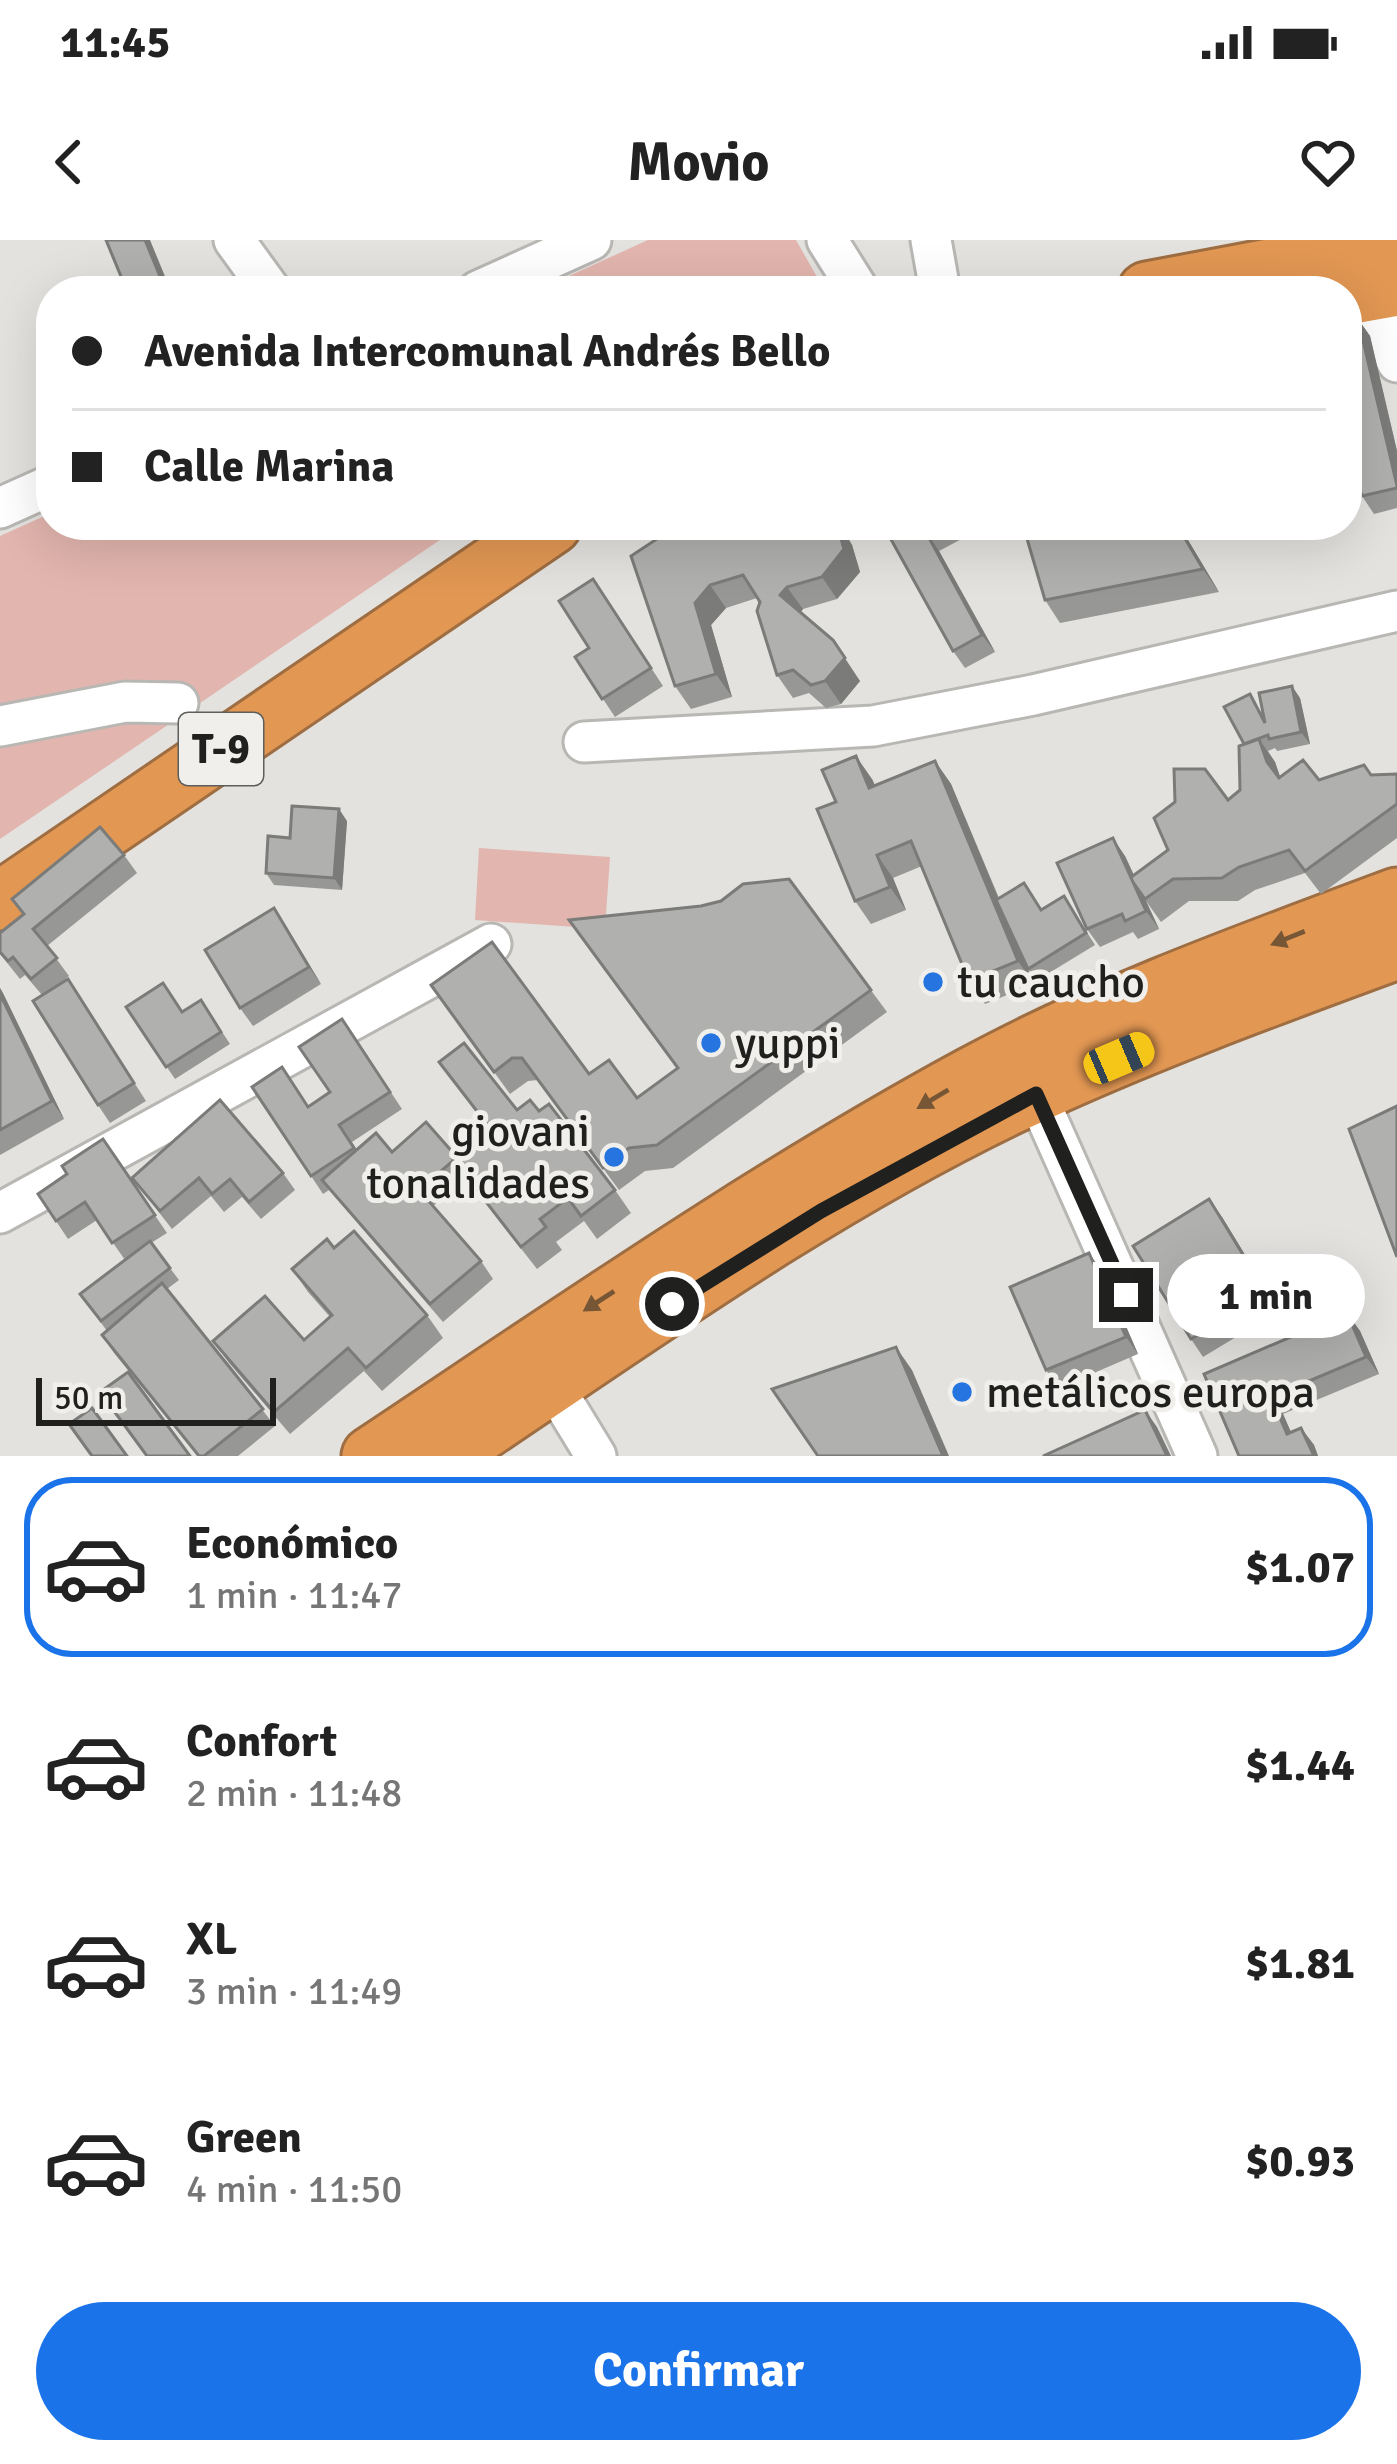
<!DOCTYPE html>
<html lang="es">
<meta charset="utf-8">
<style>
:root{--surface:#fff;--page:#f6f6f6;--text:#222;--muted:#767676;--line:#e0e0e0;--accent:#1a73e8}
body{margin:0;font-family:Signika,sans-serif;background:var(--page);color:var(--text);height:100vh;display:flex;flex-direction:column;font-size:45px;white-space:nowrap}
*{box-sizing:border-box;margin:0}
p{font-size:39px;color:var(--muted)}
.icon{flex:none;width:66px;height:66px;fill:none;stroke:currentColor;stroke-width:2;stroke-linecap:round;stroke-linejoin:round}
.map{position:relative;height:1216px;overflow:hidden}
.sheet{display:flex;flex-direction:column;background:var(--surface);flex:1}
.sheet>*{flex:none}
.top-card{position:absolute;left:36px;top:36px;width:1326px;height:264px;border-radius:48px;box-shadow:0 12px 48px #0002;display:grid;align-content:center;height:264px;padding:0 36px;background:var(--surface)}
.scale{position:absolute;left:36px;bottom:30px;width:240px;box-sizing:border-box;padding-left:12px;border:6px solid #20201f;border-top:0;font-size:33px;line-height:42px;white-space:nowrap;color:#20201f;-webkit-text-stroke:9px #f0efec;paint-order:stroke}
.end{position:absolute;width:54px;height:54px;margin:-27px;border:15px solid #20201f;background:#fff;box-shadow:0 0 0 6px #fff}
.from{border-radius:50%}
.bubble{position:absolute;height:84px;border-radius:42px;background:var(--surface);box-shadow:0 12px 48px #0002;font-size:39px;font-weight:700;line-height:84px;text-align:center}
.car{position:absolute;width:36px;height:72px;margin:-36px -18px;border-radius:15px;box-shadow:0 0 9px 3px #0007;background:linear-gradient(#f5c518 24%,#345 0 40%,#f5c518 0 76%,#345 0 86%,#f5c518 0)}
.top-card b{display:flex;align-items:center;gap:42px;height:114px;font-size:45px}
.top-card b+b{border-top:3px solid var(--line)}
.top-card i{width:30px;height:30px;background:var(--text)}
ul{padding:21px 0 0;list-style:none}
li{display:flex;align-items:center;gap:36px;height:180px;margin:0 24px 18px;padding:0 12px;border:6px solid transparent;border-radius:48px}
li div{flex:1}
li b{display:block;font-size:45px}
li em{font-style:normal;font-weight:700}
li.current{border-color:var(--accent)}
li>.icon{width:108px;height:108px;stroke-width:1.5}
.action{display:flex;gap:24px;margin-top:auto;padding:24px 36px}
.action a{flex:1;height:138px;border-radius:72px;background:var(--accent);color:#fff;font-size:48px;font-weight:700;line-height:138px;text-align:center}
.status{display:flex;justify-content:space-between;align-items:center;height:84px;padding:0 60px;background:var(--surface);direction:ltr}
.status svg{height:33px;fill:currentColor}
header{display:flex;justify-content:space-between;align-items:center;height:156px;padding:0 36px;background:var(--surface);font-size:54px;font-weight:700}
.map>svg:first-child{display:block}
.green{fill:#e2b5ae}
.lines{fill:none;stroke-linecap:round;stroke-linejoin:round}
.minor-casing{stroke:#b8b7b4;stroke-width:45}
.highway-casing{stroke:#9e6d41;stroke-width:63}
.minor{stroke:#fff;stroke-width:39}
.highway{stroke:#e29753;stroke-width:57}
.wall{fill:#979896}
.shaded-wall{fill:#7b7c7a}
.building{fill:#b0b1ae;stroke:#7b7c7a;stroke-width:3}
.oneway{fill:#775636}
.route{stroke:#20201f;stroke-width:15}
.poi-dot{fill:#2574df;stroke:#f0efec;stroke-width:4.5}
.labels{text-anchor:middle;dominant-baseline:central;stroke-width:10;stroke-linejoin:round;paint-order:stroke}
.shield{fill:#f0efec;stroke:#5e5e5c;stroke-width:3}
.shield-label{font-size:42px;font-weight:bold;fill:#20201f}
.poi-label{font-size:45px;fill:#20201f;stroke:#f0efec;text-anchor:start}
</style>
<div class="status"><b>11:45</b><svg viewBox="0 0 49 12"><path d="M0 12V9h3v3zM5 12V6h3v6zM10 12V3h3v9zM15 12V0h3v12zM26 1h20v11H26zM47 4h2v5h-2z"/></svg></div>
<header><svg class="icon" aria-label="back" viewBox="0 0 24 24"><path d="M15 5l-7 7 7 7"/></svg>Movio<svg class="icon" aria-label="heart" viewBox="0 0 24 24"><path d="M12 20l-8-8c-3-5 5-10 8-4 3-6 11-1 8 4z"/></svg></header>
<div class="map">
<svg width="1397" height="1216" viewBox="0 0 1397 1216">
<rect width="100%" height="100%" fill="#e3e2df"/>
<g class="green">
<polygon points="648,0 796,0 825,51 536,51"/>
<polygon points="51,273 51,285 462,285 0,599 0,296"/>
<polygon points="479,608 610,617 605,689 475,680"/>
</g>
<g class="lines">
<defs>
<g id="minor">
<polyline points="234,0 271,51"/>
<polyline points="827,0 859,51"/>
<polyline points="931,0 940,51"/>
<polyline points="1357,34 1397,122"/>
<polyline points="478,51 591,0"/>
<polyline points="0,268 51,245"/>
<polyline points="0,486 125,462 178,463"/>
<polyline points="584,502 873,486 1033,455 1397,371"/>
<polyline points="1036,854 1197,1216"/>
<polyline points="0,973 491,704"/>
<polyline points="552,1144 596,1216"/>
</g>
<g id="highway">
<polyline points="1147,51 1397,4"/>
<polyline points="1347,56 1397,47"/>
<polyline points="0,661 552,285"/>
<path d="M371 1216C568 1085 762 950 970 837 1104 764 1255 710 1397 657"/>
<path d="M445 1216C631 1092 815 958 1017 862 1141 804 1269 757 1397 710"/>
</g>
</defs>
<use href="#minor" class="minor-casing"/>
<use href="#highway" class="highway-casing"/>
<use href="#minor" class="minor"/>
<use href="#highway" class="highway"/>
</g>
<g class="wall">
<polygon points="1358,79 1370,96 1397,211 1397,268 1374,274 1362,256 1349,213 1347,213 1347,80"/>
<polygon points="678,285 840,285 852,305 860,332 837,359 803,369 800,373 860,441 841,464 826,468 809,453 793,458 777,435 757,358 726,368 711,385 732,457 691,469 675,446"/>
<polygon points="883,285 986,286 939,311 995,412 965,428 953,411"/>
<polygon points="1023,285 1179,285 1219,352 1060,383 1045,360"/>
<polygon points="593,339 663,446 615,477 575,417 589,408"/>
<polygon points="1250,454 1263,476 1300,458 1310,504 1277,511 1275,508 1268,511 1275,522 1280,537 1319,540 1371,535 1397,534 1397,598 1321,654 1305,633 1255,650 1238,661 1189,661 1161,682 1146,661 1159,689 1138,699 1133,692 1100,707 1087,689 1125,616 1134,635 1168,610 1240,550"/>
<polygon points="935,521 951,544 999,658 1042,669 1064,656 1095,705 1036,741 1028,729 1034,744 985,764 969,741 922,626 893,638 906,670 871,684 855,661 836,562 872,539 875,545"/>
<polygon points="347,581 342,650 274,645 266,633"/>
<polygon points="124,615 137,633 47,706 69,736 55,748 68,739 146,861 110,883 98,865 42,755 25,735 20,739 0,714 0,693 23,675 12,659"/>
<polygon points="789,639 887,772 673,928 645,931 619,950 538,840 528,841 510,854 431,745 589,834 637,858 677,829 701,666"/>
<polygon points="274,668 321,744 253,786 240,768"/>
<polygon points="0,748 64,879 0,915"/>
<polygon points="201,760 230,804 175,839 126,767 183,772"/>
<polygon points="342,779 402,869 352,902 357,910 455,915 489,889 439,822 517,870 539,871 615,950 631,973 597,999 584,981 556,1002 562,1010 537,1029 466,938 433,966 481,1021 493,1039 443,1082 329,950 323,954 252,847 308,866 330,852"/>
<polygon points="103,899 167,993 151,1003 179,1040 167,1049 275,1186 238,1216 198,1216 114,1113 102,1095 107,1091 80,1054 125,1020 97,980 68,999 38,954 67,934"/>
<polygon points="283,933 295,950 261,979 242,957 224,972 211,956 172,989 132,938"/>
<polygon points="1222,977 1279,1071 1203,1117 1191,1099"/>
<polygon points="334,1008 427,1075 443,1098 382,1151 364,1131 290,1194 229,1123 213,1101 304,1100 330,1077 308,1052 292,1029"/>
<polygon points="1102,1031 1138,1114 1059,1148 1046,1130"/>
<polygon points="1347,1073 1360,1091 1379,1134 1283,1174 1291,1192 1301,1188 1314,1205 1318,1216 1239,1216 1204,1134"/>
</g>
<g class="shaded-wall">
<polygon points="145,0 150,0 171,51 166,51"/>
<polygon points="1358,79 1370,96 1397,211 1397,246"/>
<polygon points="837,285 840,285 852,305 860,332 837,359 822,337"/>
<polygon points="1177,285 1179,285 1219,352 1203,329"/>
<polygon points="927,294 939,311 995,412 982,395"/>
<polygon points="710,345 726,368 711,385 732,457 716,434 695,363"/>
<polygon points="787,347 803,369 796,378 780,355"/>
<polygon points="833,400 860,441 841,464 825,441"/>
<polygon points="1292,446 1300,458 1310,504 1301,492"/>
<polygon points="1259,499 1275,522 1283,545 1267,522"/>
<polygon points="856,516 872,539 885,570 869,548"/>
<polygon points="935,521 951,544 1034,744 1018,721"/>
<polygon points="339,569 347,581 342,650 334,638"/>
<polygon points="1113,598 1125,616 1144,658 1133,643"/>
<polygon points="877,615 893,638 906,670 890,647"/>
<polygon points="1134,644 1146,661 1159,689 1146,671"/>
<polygon points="274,668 286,686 321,744 309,727"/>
<polygon points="0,748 3,753 64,879 52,861 0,754"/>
<polygon points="1209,959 1222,977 1279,1071 1267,1054"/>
<polygon points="1089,1013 1102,1031 1138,1114 1126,1097"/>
<polygon points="1347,1073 1360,1091 1379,1134 1366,1117"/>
<polygon points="896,1107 912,1130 949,1216 943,1216"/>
<polygon points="1271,1157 1283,1174 1299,1211 1287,1194"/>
<polygon points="1145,1170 1157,1187 1171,1216 1167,1216"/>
<polygon points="1301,1188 1314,1205 1318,1216 1314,1216"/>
</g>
<g class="building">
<polygon points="106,0 145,0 166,51 127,51"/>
<polygon points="1358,79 1397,246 1397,248 1362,256 1347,206 1347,80"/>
<polygon points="678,285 837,285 844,309 822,337 787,347 780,355 833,400 845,418 825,441 811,445 793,430 777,435 757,371 760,362 743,335 710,345 695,363 716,434 675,446 631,316"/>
<polygon points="883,285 943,285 927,294 982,395 953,411"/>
<polygon points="1023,285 1177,285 1203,329 1045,360"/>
<polygon points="593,339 651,428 602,459 575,417 589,408 559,361"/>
<polygon points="1292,446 1301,492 1269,499 1268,495 1244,504 1224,467 1250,454 1265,483 1259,453"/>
<polygon points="1259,499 1267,522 1279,538 1303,520 1319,540 1364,525 1371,535 1397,534 1397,564 1305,631 1289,610 1239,627 1222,638 1173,639 1145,659 1130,638 1168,610 1154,578 1175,562 1174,529 1205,529 1228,560 1240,550 1239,506"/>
<polygon points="856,516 869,548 935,521 1018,721 969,741 911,601 877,615 890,647 855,661 817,569 836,562 822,530"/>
<polygon points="292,566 339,569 334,638 266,633 268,596 290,598"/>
<polygon points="100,587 124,615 33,689 57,718 31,739 13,717 8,721 0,712 0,693 24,674 12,659"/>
<polygon points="1113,598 1146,671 1125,681 1122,674 1087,689 1057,623"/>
<polygon points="789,639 871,750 657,905 629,908 603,928 522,818 512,818 494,832 431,745 492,702 589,834 609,820 637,858 678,828 569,680 701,666 721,661 743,644"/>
<polygon points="1024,643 1041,670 1064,656 1086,693 1028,729 996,660"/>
<polygon points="274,668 309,727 240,768 205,710"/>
<polygon points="68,739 134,843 98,865 33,761"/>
<polygon points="163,743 182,772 201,760 221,792 166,827 126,767"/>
<polygon points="0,754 52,861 0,890"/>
<polygon points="342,779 390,852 339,885 354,908 311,936 252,847 282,827 308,867 330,852 299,807"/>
<polygon points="464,803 517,870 530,860 539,871 549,864 615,950 581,976 568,958 540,979 546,987 521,1007 452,918 490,888 439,822"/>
<polygon points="220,860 283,933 249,962 230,939 212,954 199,938 160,971 132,938"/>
<polygon points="1397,866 1397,1017 1349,889"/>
<polygon points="426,882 455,915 452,918 454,920 419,950 481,1021 430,1064 322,940 376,893 392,912"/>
<polygon points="103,899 155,975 112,1003 85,962 56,981 38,954 67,934 62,926"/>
<polygon points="1209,959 1267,1054 1191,1099 1133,1006"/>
<polygon points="354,991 427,1075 366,1128 348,1108 274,1172 213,1101 265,1056 304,1100 332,1075 292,1029 327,999 334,1008"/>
<polygon points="150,1001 170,1028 101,1081 80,1054"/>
<polygon points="1089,1013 1126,1097 1046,1130 1010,1047"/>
<polygon points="162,1043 263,1169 204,1216 199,1216 102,1095"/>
<polygon points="1347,1073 1366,1117 1271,1157 1287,1194 1301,1188 1314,1216 1239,1216 1204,1134"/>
<polygon points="896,1107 943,1216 818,1216 772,1149"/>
<polygon points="128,1132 190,1216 147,1216 100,1152"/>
<polygon points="92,1168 127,1216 92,1216 69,1184"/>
<polygon points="1145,1170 1167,1216 1043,1216"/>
</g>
<defs><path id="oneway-solid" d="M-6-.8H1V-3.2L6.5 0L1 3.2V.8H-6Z" transform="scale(3)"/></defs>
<g class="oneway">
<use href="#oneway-solid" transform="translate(1288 698) rotate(158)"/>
<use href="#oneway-solid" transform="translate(933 859) rotate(149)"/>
<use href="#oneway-solid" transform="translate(599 1061) rotate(147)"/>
</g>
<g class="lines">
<polyline class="route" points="672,1064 821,971 1036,854 1126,1055"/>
</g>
<g class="poi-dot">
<circle cx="933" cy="742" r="12"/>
<circle cx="711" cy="803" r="12"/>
<circle cx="614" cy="917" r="12"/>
<circle cx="962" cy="1152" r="12"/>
</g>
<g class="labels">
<rect class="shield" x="179" y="473" width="84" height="72" rx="9"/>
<g class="shield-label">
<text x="221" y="509">T-9</text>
</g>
<g class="poi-label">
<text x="957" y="742">tu caucho</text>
<text x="735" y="803">yuppi</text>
<text x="590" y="891" text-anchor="end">giovani<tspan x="590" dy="52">tonalidades</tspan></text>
<text x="986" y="1152">metálicos europa</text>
</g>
</g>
</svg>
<div class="scale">50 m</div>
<i class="end from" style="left:672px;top:1064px"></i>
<i class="end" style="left:1126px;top:1055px"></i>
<div class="bubble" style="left:1167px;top:1014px;width:198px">1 min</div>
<i class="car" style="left:1119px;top:818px;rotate:67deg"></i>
<div class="top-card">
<b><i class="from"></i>Avenida Intercomunal Andrés Bello</b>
<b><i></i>Calle Marina</b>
</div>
</div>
<section class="sheet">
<ul>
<li class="current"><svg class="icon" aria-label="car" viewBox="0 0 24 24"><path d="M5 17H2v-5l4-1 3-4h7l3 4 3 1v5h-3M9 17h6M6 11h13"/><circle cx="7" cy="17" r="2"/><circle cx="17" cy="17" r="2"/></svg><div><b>Económico</b><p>1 min · 11:47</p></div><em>$1.07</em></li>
<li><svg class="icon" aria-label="car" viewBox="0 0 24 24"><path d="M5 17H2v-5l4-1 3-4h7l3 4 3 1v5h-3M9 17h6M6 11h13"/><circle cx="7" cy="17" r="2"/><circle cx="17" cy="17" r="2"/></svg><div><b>Confort</b><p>2 min · 11:48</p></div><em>$1.44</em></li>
<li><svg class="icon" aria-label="car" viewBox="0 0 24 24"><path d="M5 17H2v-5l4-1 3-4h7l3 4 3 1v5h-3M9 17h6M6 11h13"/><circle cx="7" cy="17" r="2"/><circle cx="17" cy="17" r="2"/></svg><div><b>XL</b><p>3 min · 11:49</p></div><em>$1.81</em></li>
<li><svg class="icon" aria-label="car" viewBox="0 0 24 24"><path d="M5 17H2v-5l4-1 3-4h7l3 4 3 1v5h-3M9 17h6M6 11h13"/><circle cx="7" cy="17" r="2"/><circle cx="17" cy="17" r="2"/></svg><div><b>Green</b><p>4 min · 11:50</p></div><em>$0.93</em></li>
</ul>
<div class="action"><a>Confirmar</a></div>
</section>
